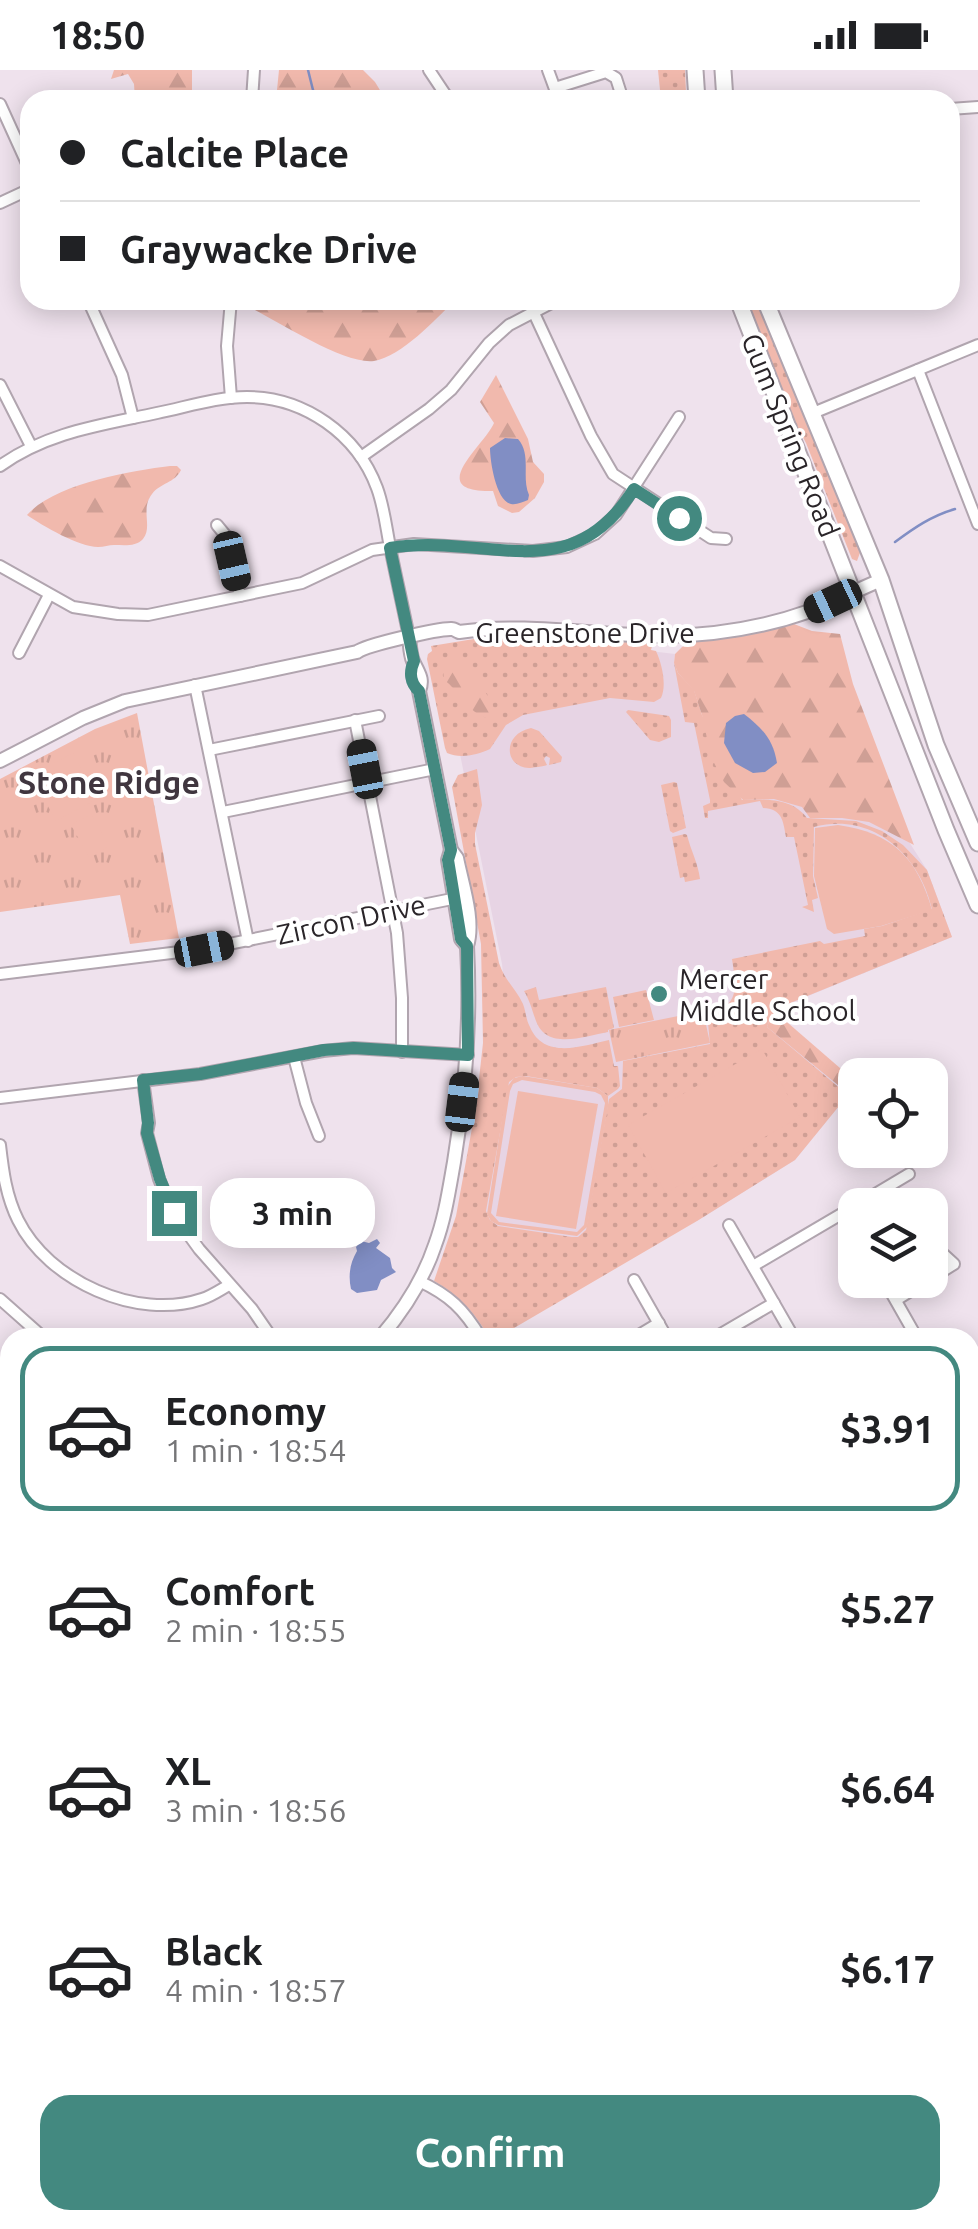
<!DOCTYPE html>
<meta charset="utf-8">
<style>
:root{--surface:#fff;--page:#f6f6f6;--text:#202124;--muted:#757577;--line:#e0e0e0;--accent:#438980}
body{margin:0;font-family:Ubuntu,sans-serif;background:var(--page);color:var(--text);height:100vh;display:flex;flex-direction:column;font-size:38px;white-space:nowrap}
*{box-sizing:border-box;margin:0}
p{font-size:32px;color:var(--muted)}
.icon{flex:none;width:55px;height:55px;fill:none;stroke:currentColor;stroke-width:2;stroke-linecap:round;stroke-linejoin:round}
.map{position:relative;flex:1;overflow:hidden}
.details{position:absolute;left:0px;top:1258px;width:980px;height:902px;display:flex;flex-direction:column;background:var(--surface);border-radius:30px 30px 0 0;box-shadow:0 5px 25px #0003}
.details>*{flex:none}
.banner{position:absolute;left:20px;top:20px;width:940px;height:220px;border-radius:30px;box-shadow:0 5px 25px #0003;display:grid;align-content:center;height:220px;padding:0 40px;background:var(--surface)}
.buttons{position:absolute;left:838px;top:988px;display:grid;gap:20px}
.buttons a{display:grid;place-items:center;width:110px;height:110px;border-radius:20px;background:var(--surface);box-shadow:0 5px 25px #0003;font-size:50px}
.end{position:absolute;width:45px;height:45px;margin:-22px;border:12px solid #438980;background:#fff;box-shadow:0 0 0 5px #fff}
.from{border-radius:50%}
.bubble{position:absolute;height:70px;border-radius:30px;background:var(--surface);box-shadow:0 5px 25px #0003;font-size:32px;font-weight:600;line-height:70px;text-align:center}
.car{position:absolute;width:30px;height:60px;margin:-30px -15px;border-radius:12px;box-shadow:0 0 8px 2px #0007;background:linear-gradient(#222 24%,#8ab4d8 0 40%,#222 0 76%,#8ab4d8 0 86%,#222 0)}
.banner b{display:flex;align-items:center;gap:35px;height:95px;font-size:38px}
.banner b+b{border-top:2px solid var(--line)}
.banner i{width:25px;height:25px;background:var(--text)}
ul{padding:18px 0 0;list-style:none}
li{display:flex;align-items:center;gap:30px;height:165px;margin:0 20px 15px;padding:0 20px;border:5px solid transparent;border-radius:30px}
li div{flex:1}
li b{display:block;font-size:38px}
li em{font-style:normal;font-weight:600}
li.on{border-color:var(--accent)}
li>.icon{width:90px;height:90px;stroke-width:1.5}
.primary-button{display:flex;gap:20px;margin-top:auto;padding:20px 40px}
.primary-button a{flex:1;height:115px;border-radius:30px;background:var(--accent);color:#fff;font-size:40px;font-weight:600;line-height:115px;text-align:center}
.status{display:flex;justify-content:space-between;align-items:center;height:70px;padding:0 50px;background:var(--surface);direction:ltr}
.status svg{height:28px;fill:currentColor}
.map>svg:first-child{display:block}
.built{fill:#e7d4e4}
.grass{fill:url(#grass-dots)}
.forest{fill:url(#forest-firs)}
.park{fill:url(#park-tufts)}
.pitch{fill:#f1b9ad;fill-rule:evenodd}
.water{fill:#818ec4}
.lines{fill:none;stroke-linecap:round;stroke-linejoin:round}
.stream{stroke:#818ec4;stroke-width:2.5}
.minor-casing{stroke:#b1a5af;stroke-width:14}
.tertiary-casing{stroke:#b1a5af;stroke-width:16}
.secondary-casing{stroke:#b1a5af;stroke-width:19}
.minor{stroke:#fff;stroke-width:10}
.tertiary{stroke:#fff;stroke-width:12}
.secondary{stroke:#fff;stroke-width:15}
.route{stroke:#438980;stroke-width:12}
.poi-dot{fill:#438980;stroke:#fff;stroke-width:4}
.labels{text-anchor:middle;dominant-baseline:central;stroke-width:8;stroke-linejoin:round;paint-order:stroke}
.street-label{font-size:28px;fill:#2a2529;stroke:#fff}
.poi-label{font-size:28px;fill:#2a2529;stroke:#fff;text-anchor:start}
.quarter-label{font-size:32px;font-weight:bold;fill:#40363f;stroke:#fff}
</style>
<div class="status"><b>18:50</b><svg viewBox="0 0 49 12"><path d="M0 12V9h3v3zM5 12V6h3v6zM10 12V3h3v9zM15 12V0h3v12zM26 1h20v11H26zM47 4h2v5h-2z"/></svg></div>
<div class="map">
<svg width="978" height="2159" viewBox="0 0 978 2159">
<defs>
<pattern id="grass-dots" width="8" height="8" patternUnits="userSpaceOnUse" patternTransform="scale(2.5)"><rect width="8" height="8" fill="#f1b9ad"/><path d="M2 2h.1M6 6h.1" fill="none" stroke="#cf9f95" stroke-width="1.8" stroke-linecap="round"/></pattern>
<pattern id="forest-firs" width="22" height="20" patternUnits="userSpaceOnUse" patternTransform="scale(2.5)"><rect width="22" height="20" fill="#f1b9ad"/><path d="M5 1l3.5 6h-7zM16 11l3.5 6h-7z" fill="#cf9f95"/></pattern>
<pattern id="park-tufts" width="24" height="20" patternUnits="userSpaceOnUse" patternTransform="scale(2.5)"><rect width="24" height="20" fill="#f1b9ad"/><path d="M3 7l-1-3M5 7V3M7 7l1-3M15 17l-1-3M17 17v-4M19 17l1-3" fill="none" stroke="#cf9f95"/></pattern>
</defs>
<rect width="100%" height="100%" fill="#efe2ed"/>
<polygon class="built" points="650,581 675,584 674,593 678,603 694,620 721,734 766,726 897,753 927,800 952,867 774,940 848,1025 795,1090 697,1151 469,1202 508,949 502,894 443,599"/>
<g class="grass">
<polygon points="658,0 685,0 686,22 683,30 661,30"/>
<polygon points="746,230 759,230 861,480 857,491 852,489 806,373 786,335"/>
<path d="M486 567 647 573 652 576 651 580 656 581C662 594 667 615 661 628L654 632 610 628 523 645 506 655 490 679C477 685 460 689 447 683L445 678 427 589 428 584 432 581 431 576Z"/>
<path d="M674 593 678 603 694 620 702 645 742 730C765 729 792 728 807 748L856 751 882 761 903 775 927 800 952 867 773 940 767 957 848 1025 795 1090 697 1151 509 1261 504 1267H489C474 1242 459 1225 434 1211L456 1146 476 1036 483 973 481 874 452 717 458 705 477 699 482 735 475 763V774L499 893C505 911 516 919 523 934 526 942 526 950 530 957 544 990 582 976 609 970L614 996H618L620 1016 618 1019 608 1026 597 1018 526 1006 516 1007 509 1012 486 1141 490 1150 498 1156 572 1167H578L586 1160 609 1029 622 1019 623 991 710 974 708 953C736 929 738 928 732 889L820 871 824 874 865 866 864 859 882 856 932 839C920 785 872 741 814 757L813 806 818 828 812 830 814 842 802 837 808 835 794 767H786C783 750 782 739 763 738L760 731 708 741V748H705L703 736 710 733V730L694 653 685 652Z"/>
<polygon points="628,640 669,646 671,650 671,667 659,672 650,670 626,642"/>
<path d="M531 658 539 661 562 687 561 692 549 695 550 688 546 686 544 689 547 695C545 696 531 698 529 698 504 697 502 664 531 658Z"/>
<polygon points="674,712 677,713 686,758 673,763 670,761 661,715"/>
<path d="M685 764 687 765C691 781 698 793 700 809L685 812 684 807 680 808 672 767Z"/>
<path d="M536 917 539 930 606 917 614 958 608 960V962C585 966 547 981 536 951 532 940 530 931 524 921Z"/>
<polygon points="646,920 654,950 619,957 613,927"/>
</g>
<g class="forest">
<polygon points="114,0 192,0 192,21 174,24 169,30 135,30 134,14 128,4 111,9"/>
<polygon points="279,0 363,0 375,12 386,30 276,30"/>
<path d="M252 230H455C435 250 402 286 374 291 345 295 279 252 251 238Z"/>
<path d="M496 305 528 369 533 392 544 404V412L535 428 519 442 512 443 498 436 493 421C422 423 485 375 494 353L480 332Z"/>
<path d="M170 396H177L181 400C175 413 160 413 152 424 140 439 153 457 143 469 136 477 124 475 114 475 109 475 104 477 98 477 79 477 43 456 27 445 54 414 130 401 170 396Z"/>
<polygon points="794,554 812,561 840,564 853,614 914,775 869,752 842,748 810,748 802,737 774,729 743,730 724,712 711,687 702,645 694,621 678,603 674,593 675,584 682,577 692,572 744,566"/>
<path d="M453 586 471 595 493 636V645L487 648C469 644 459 620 444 610L443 599Z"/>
<polygon points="773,940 855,1011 855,1029 767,957"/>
</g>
<g class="park">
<polygon points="137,643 179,868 130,874 120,825 0,842 0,709 95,659"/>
<polygon points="703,941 710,973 616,992 609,960"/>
<polygon points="970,2129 978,2129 978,2159 765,2159 757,2150 970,2150"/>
</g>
<g class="pitch">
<polygon points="73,683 97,729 56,751 31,705"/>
<polygon points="91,744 109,776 89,787 71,755"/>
<path d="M838 755C893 763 917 788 932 840L881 856 834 864 827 859 814 806 815 758Z"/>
<polygon points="762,979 800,1047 666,1123 628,1055"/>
<path d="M523 1006 597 1018 608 1026V1037L587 1157 577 1166 498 1155 491 1151 487 1144 507 1017 514 1008ZM522 1010 595 1022 601 1025 605 1033 584 1155 577 1162 499 1152 491 1143 510 1021 513 1014Z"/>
<polygon points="518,1021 598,1034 576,1159 496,1146"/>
</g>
<g class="water">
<path d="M505 368 518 369C532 385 521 407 529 425L528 430C522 432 517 435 511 434 496 431 490 391 490 378Z"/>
<path d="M744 644C762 658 773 669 777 693L765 702 753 703 735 693 724 673 726 653 735 646Z"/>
<path d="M377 1169 380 1173 376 1178 390 1188 392 1198 396 1202 381 1210 377 1220 357 1223 351 1219C348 1205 350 1193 357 1181L356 1177 361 1171 369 1173Z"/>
<polygon points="793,2150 922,2150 929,2159 809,2159"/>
</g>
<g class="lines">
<g class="stream">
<polyline points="308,0 313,20 320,30"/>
<path d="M895 472C914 458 931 446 955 439"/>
</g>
<defs>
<g id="minor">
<polyline points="429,0 449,30"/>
<polyline points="548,0 559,30"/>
<polyline points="555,18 606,2 616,8 623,30"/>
<polyline points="252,30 254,0"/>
<polyline points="0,34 30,100"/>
<polyline points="950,39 978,37"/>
<polyline points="0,133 30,119"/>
<polyline points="88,230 122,305 133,348"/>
<polyline points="533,241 591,366 613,404 711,468 726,469"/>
<polyline points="918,300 978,454"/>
<polyline points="0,315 31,376"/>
<polyline points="231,328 227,276 231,230"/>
<polyline points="813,343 978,275"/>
<polyline points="361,387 429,339 451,320 489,273 509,255 557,230"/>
<path d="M0 396C47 362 102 355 157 343 187 337 217 327 247 327 304 327 357 364 377 418 384 437 386 457 390 477 396 507 403 537 409 567"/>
<polyline points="217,455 226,466 240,526"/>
<polyline points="0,496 73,537 118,544 148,545 302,513 372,480 414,474 533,481 567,477 595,464 616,445 679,347"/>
<polyline points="19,583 49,525"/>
<polyline points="195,615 248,871"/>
<polyline points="355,650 397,863 402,928 402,982"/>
<polyline points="209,680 379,646"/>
<polyline points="223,742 435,699"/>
<polyline points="0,904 204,879 457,828"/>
<polyline points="294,987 306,1033 319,1066"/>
<polyline points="143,1010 149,1053 147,1063 159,1109 173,1143 199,1179 252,1239 272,1268"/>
<polyline points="0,1028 200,1004 323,981 353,978 468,985"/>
<path d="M0 1075C3 1101 6 1126 18 1150 48 1211 137 1251 202 1229 212 1226 220 1220 229 1215"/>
<polyline points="857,1135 909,1104"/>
<polyline points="845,1142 855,1160"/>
<polyline points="729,1155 794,1268"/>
<polyline points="930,1172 954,1194 930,1209"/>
<polyline points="753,1196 855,1136"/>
<polyline points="634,1210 667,1268"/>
<polyline points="884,1210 917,1268"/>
<path d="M419 1211C449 1225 464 1239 481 1268"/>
<polyline points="0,1229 44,1268"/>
<polyline points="896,1230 928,1210"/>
<polyline points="634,1268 659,1253"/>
<polyline points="714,1268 774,1233"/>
<polyline points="0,1463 10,1465"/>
<polyline points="970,1591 978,1586"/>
<polyline points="6,1726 4,1621 10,1541"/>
<polyline points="8,1749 10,1765"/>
<polyline points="970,1862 978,1862"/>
<polyline points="970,2061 978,2060"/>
<polyline points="0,2139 10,2138"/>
<polyline points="50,2150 54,2159"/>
<polyline points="334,2150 335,2159"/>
<polyline points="678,2150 685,2159"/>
<polyline points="101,2159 122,2150"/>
</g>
<g id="tertiary">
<path d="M0 691 83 648 125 631 357 582C366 575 440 558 452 559 454 559 457 561 459 562 528 552 597 566 667 566 715 565 765 557 810 541 834 532 857 520 881 510"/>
<polyline points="451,780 448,790 461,869 467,876"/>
<path d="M380 1268C403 1241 424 1208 435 1175 445 1148 449 1120 454 1092 466 1020 471 949 467 876 475 850 462 814 457 788L451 780 419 621C424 608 418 603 413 591 410 584 410 574 409 567"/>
<polyline points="0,1316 10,1323"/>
<polyline points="157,2150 161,2159"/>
</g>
<g id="secondary">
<polyline points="695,0 697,30"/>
<polyline points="723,0 725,30"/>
<polyline points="738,230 946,760 978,835"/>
<polyline points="765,230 881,510 936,675 978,773"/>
</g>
</defs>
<use href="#minor" class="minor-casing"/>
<use href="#tertiary" class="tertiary-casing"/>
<use href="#secondary" class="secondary-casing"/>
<use href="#minor" class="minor"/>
<use href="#tertiary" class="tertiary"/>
<use href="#secondary" class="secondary"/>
</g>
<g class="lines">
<path class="route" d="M174 1143 160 1109 147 1063 148 1053 143 1010 200 1004 324 980 354 978 468 985 467 876 461 869 448 790 451 780 419 621C410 613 409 602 414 591L390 478C487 462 569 522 634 419L679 448"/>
</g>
<circle class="poi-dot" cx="659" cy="924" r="10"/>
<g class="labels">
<g class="street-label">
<text transform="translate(791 365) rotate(68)">Gum Spring Road</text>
<text x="585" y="562">Greenstone Drive</text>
<text transform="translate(351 849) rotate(-12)">Zircon Drive</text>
</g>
<g class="poi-label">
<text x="679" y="908">Mercer<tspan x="679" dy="32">Middle School</tspan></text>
</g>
<g class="quarter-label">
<text x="109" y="712">Stone Ridge</text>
</g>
</g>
</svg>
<div class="buttons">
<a><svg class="icon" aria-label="locate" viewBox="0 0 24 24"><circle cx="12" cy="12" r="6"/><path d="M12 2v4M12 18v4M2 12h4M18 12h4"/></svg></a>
<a><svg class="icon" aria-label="layers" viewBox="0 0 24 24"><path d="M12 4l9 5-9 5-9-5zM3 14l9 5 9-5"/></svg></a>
</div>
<i class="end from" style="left:679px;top:448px"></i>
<i class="end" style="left:174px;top:1143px"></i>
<div class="bubble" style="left:210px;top:1108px;width:165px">3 min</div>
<i class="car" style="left:232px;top:491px;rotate:167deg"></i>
<i class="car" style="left:833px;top:531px;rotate:245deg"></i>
<i class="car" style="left:365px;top:699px;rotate:349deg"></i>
<i class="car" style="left:204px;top:879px;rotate:79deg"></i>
<i class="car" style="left:462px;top:1032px;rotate:7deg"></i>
<div class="banner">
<b><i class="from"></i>Calcite Place</b>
<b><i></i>Graywacke Drive</b>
</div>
<section class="details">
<ul>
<li class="on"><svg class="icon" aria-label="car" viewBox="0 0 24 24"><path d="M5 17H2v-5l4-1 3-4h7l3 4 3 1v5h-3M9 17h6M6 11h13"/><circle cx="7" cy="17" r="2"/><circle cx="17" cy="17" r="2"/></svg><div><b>Economy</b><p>1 min · 18:54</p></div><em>$3.91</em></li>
<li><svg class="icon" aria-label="car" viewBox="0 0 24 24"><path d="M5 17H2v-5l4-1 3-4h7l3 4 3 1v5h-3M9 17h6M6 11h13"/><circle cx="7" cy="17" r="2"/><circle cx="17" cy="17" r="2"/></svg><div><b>Comfort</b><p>2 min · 18:55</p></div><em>$5.27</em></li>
<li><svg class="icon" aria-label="car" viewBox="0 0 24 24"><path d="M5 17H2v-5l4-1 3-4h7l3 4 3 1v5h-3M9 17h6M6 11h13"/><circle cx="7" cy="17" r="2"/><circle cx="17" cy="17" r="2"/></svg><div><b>XL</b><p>3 min · 18:56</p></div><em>$6.64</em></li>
<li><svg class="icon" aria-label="car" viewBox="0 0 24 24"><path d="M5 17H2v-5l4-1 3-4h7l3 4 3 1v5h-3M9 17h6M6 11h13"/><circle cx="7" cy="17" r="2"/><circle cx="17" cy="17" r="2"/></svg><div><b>Black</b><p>4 min · 18:57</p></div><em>$6.17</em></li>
</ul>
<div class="primary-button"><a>Confirm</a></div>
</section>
</div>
